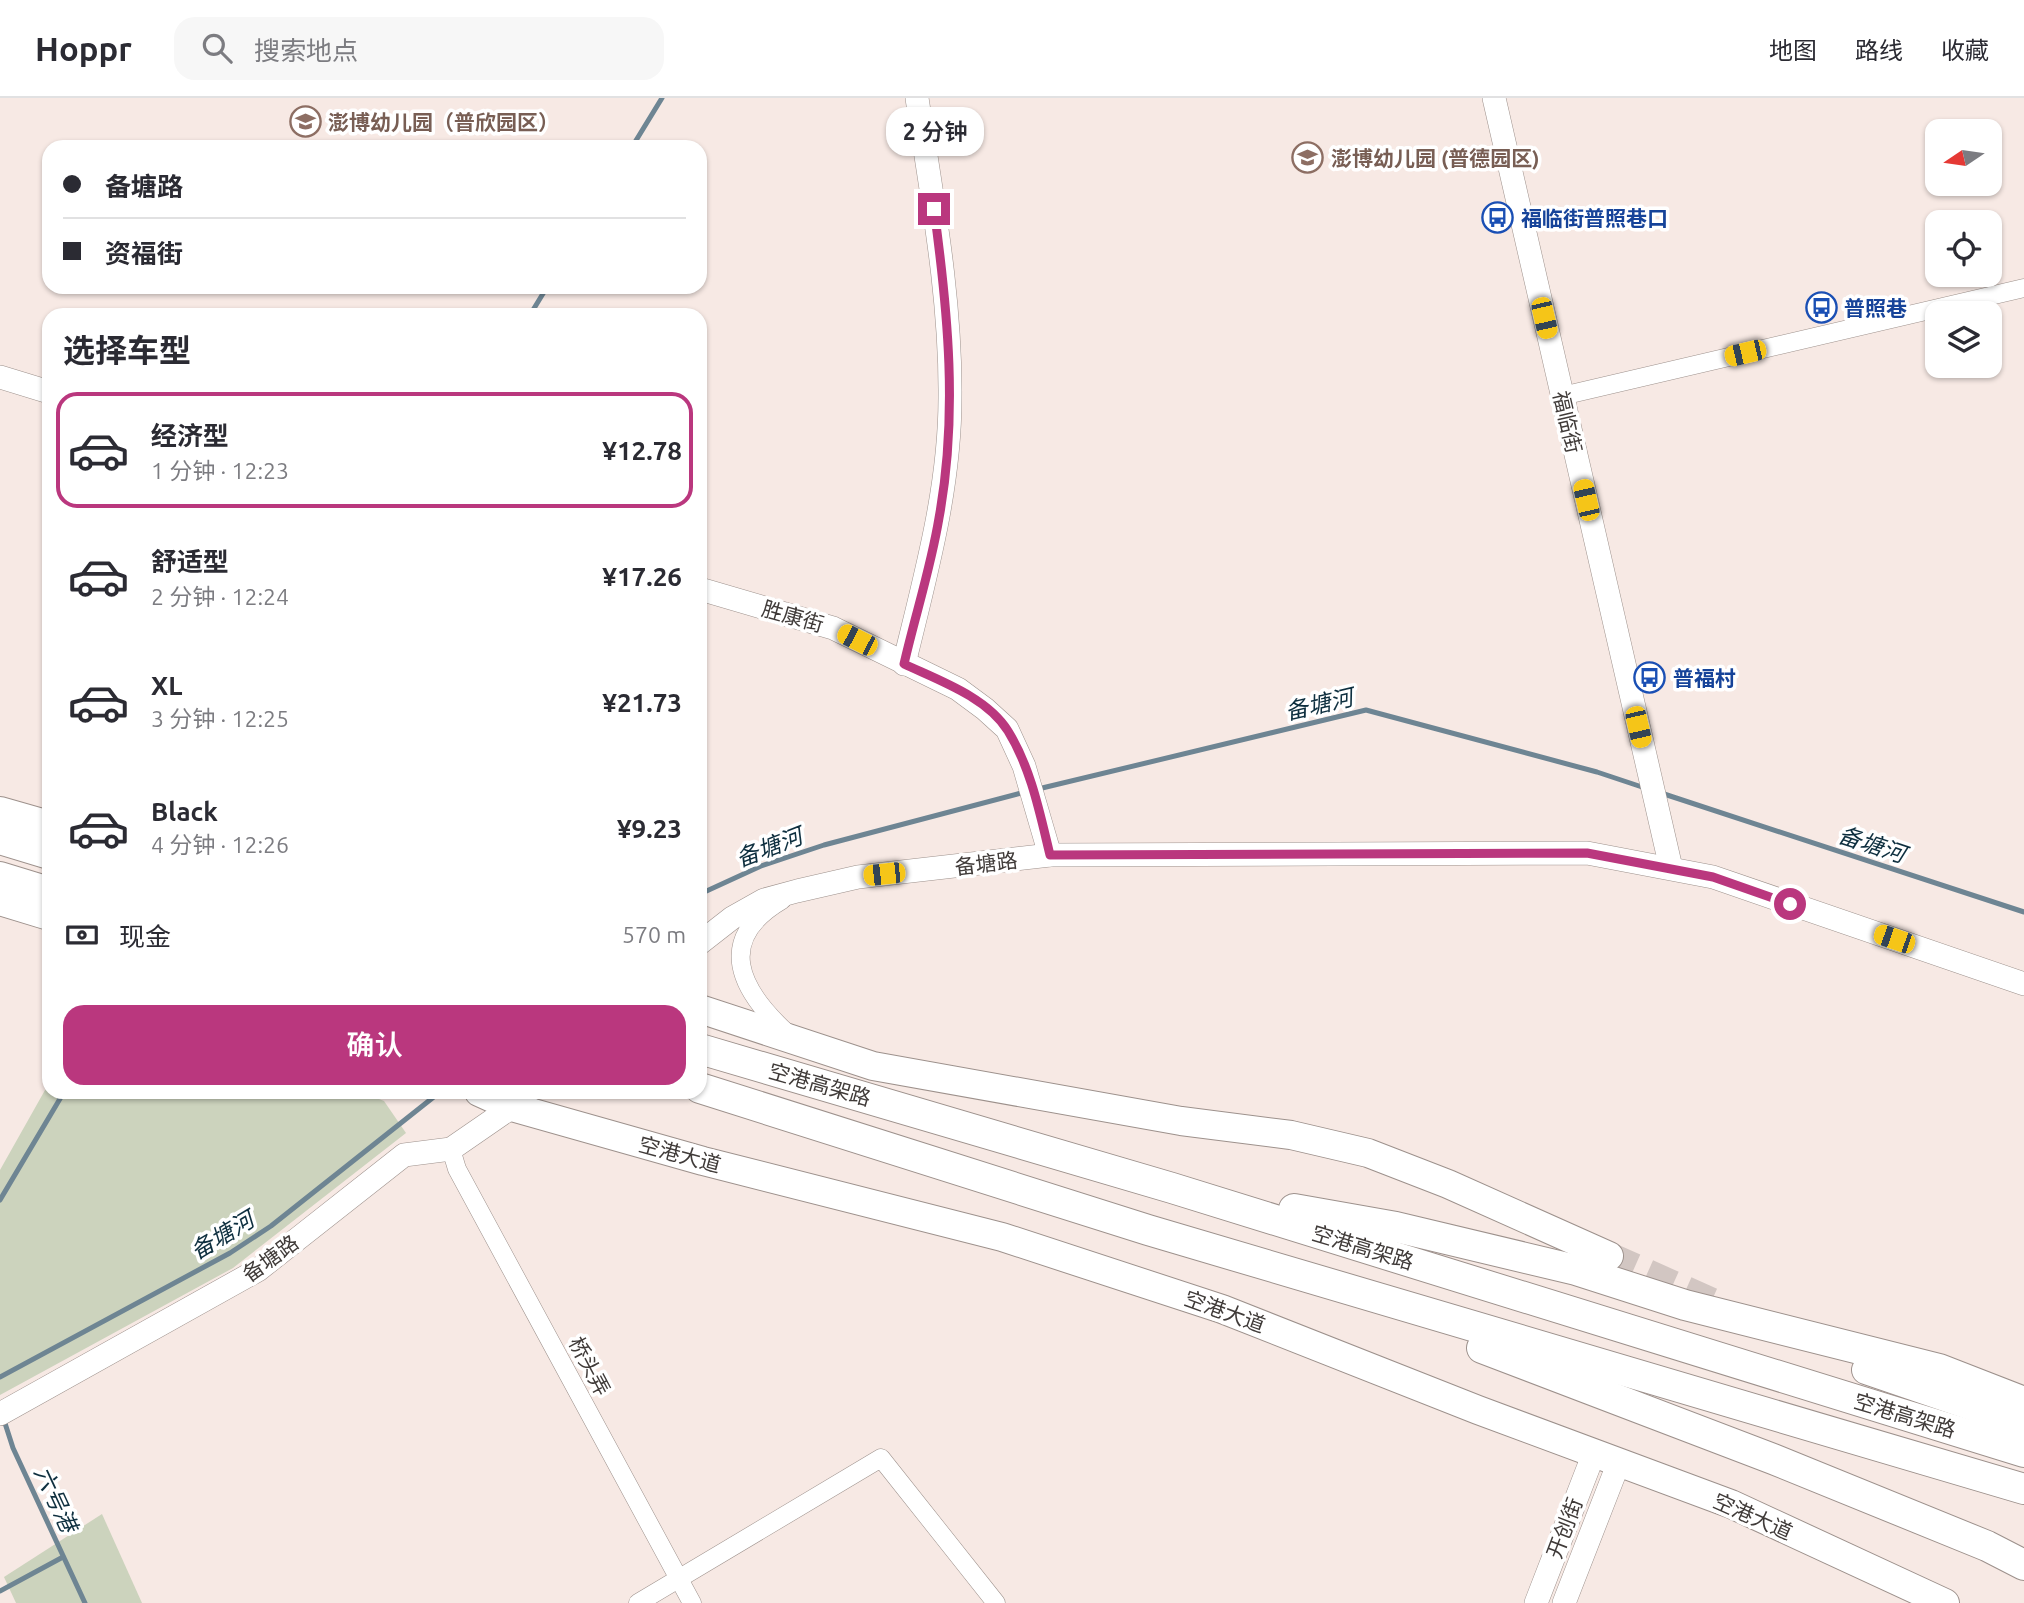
<!DOCTYPE html>
<html lang="zh">
<meta charset="utf-8">
<style>
:root{--surface:#fff;--page:#f7f7f7;--text:#2b2b33;--muted:#7c7c81;--line:#e1e1e2;--accent:#ba377e}
body{margin:0;font-family:Ubuntu,"Noto Sans SC",sans-serif;background:var(--page);color:var(--text);height:100vh;display:flex;flex-direction:column;font-size:26px;white-space:nowrap}
*{box-sizing:border-box;margin:0}
p{font-size:23px;color:var(--muted)}
.icon{flex:none;width:38px;height:38px;fill:none;stroke:currentColor;stroke-width:2;stroke-linecap:round;stroke-linejoin:round}
.map{position:relative;flex:1;overflow:hidden}
.details{position:absolute;left:42px;top:210px;width:665px;height:791px;display:flex;flex-direction:column;background:var(--surface);border-radius:21px;box-shadow:0 2px 5px #0004}
.details>*{flex:none}
.banner{position:absolute;left:42px;top:42px;width:665px;height:154px;border-radius:21px;box-shadow:0 2px 5px #0004;display:grid;align-content:center;height:154px;padding:0 21px;background:var(--surface)}
.needle{width:46px;rotate:257deg}
.tools{position:absolute;left:1925px;top:21px;display:grid;gap:14px}
.tools a{display:grid;place-items:center;width:77px;height:77px;border-radius:14px;background:var(--surface);box-shadow:0 2px 5px #0004;font-size:35px}
.end{position:absolute;width:32px;height:32px;margin:-16px;border:9px solid #ba377e;background:#fff;box-shadow:0 0 0 4px #fff}
.from{border-radius:50%}
.bubble{position:absolute;height:49px;border-radius:21px;background:var(--surface);box-shadow:0 2px 5px #0004;font-size:23px;font-weight:600;line-height:49px;text-align:center}
.car{position:absolute;width:21px;height:42px;margin:-21px -10px;border-radius:9px;box-shadow:0 0 5px 2px #0007;background:linear-gradient(#f5c518 24%,#345 0 40%,#f5c518 0 76%,#345 0 86%,#f5c518 0)}
.banner b{display:flex;align-items:center;gap:24px;height:66px;font-size:26px}
.banner b+b{border-top:2px solid var(--line)}
.banner i{width:18px;height:18px;background:var(--text)}
ul{padding:0;list-style:none}
li{display:flex;align-items:center;gap:21px;height:116px;margin:0 14px 10px;padding:0 7px;border:4px solid transparent;border-radius:21px}
li div{flex:1}
li b{display:block;font-size:26px}
li em{font-style:normal;font-weight:600}
li.selected{border-color:var(--accent)}
li>.icon{width:63px;height:63px;stroke-width:1.5}
h2{padding:0 21px;font-size:32px;line-height:84px}
.pay{display:flex;align-items:center;gap:18px;height:77px;padding:0 21px;font-size:26px}
.pay p{margin-inline-start:auto}
.cta{display:flex;gap:14px;margin-top:auto;padding:14px 21px}
.cta a{flex:1;height:80px;border-radius:21px;background:var(--accent);color:#fff;font-size:28px;font-weight:600;line-height:80px;text-align:center}
header{display:flex;align-items:center;gap:42px;box-sizing:border-box;height:98px;padding:0 35px;background:var(--surface);border-bottom:2px solid var(--line)}
header strong{font-size:33px}
nav{display:flex;gap:38px;margin-inline-start:auto;font-size:24px}
.search{width:490px;height:63px;background:var(--page);display:flex;align-items:center;gap:18px;box-sizing:border-box;padding:0 24px;border-radius:21px;color:var(--muted);font-size:26px}
.map>svg:first-child{display:block}
.green{fill:#ccd3bd}
.lines{fill:none;stroke-linecap:round;stroke-linejoin:round}
.stream{stroke:#6e8593;stroke-width:5}
.primary-tunnel{stroke:#d2c6c2;stroke-width:28;stroke-dasharray:28 14;stroke-linecap:butt}
.minor-casing{stroke:#9d918c;stroke-width:19}
.tertiary-casing{stroke:#9d918c;stroke-width:24}
.primary-casing{stroke:#9d918c;stroke-width:30}
.trunk-casing{stroke:#9d918c;stroke-width:32}
.minor{stroke:#fff;stroke-width:18}
.tertiary{stroke:#fff;stroke-width:23}
.primary{stroke:#fff;stroke-width:28}
.trunk{stroke:#fff;stroke-width:30}
.route{stroke:#ba377e;stroke-width:9}
.labels{text-anchor:middle;dominant-baseline:central;stroke-width:7;stroke-linejoin:round;paint-order:stroke}
.education-label{font-size:21px;font-weight:bold;fill:#785e54;stroke:#fff;text-anchor:start}
.transit-label{font-size:21px;font-weight:bold;fill:#164399;stroke:#fff;text-anchor:start}
.street-label{font-size:21px;fill:#403b39;stroke:#fff}
.water-label{font-size:23px;font-style:italic;fill:#0e2f3f;stroke:#fff}
</style>
<header>
<strong>Hoppr</strong>
<div class="search"><svg class="icon" aria-label="search" viewBox="0 0 24 24"><circle cx="10" cy="10" r="6"/><path d="M15 15l6 6"/></svg>搜索地点</div>
<nav><a>地图</a><a>路线</a><a>收藏</a></nav>
</header>
<div class="map">
<svg width="2024" height="1505" viewBox="0 0 2024 1505">
<rect width="100%" height="100%" fill="#f7e9e4"/>
<g class="green">
<polygon points="49,985 49,994 362,994 384,1003 406,1035 233,1170 0,1297 0,1072"/>
<polygon points="102,1416 142,1505 16,1505 4,1479"/>
</g>
<g class="lines">
<g class="stream">
<polyline points="632,49 662,0"/>
<polyline points="530,217 547,189"/>
<polyline points="1038,691 1366,612 1597,674 1645,690"/>
<polyline points="1661,695 2024,814"/>
<polyline points="700,796 761,768 824,747 1025,694"/>
<polyline points="0,1102 64,994"/>
<polyline points="0,1279 230,1155 271,1128 440,994"/>
<polyline points="3,1319 13,1350 85,1505"/>
<polyline points="0,1493 63,1459"/>
</g>
<polyline class="primary-tunnel" points="1609,1158 1717,1206"/>
<defs>
<g id="minor">
<polyline points="1562,298 2024,190"/>
<path d="M782 802C714 842 740 892 787 935"/>
<polyline points="451,1051 457,1071 692,1505"/>
<polyline points="638,1505 881,1360 996,1505"/>
</g>
<g id="tertiary">
<polyline points="1494,0 1671,770"/>
<polyline points="0,279 49,294"/>
<polyline points="700,491 833,530 958,591 985,611 1007,631 1024,668 1050,757"/>
<path d="M904 566C925 479 950 391 950 300 951 199 932 100 917 0"/>
<polyline points="700,845 732,820 764,802 797,793 858,779 1050,757 1587,755 1713,779 2024,886"/>
<polyline points="0,1316 258,1172 404,1057 451,1051 512,1009 528,994"/>
<polyline points="1536,1505 1594,1355"/>
<polyline points="1564,1505 1619,1364"/>
</g>
<g id="primary">
<polyline points="0,713 49,727"/>
<polyline points="0,803 49,818"/>
<polyline points="700,911 873,968 1181,1023 1291,1037 1368,1055 1448,1086 1609,1158"/>
<polyline points="479,994 512,1009 703,1063 1002,1139 1222,1211 1478,1312 1731,1406 1945,1505"/>
<polyline points="1866,1272 2024,1326"/>
</g>
<g id="trunk">
<polyline points="0,741 49,756"/>
<polyline points="0,779 49,794"/>
<polyline points="700,951 1172,1090 2024,1354"/>
<polyline points="700,990 1148,1132 2024,1391"/>
<polyline points="1294,1111 1396,1129 1576,1172 1685,1207 1939,1271 2024,1304"/>
<polyline points="1482,1250 1773,1361 1987,1448 2024,1467"/>
</g>
</defs>
<use href="#minor" class="minor-casing"/>
<use href="#tertiary" class="tertiary-casing"/>
<use href="#primary" class="primary-casing"/>
<use href="#trunk" class="trunk-casing"/>
<use href="#minor" class="minor"/>
<use href="#tertiary" class="tertiary"/>
<use href="#primary" class="primary"/>
<use href="#trunk" class="trunk"/>
</g>
<g class="lines">
<path class="route" d="M934 111C948 214 958 317 939 420 931 469 915 518 904 566 938 582 987 599 1008 633 1031 670 1040 716 1050 757L1587 755 1713 779 1790 806"/>
</g>
<defs>
<symbol id="school-ring" viewBox="-11 -11 22 22"><circle r="9.5" fill="#fff" stroke="#8d6e63" stroke-width="1.5"/><path d="M0-5L7-2L0 1L-7-2ZM-4 1L0 2.5L4 1V4Q0 6-4 4Z" fill="#8d6e63"/></symbol>
<symbol id="bus-ring" viewBox="-11 -11 22 22"><circle r="9.5" fill="#fff" stroke="#1a4fb4" stroke-width="1.5"/><path d="M-5-6H5V4H4V6H2V4H-2V6H-4V4H-5ZM-3.5-4V0h7V-4ZM-3.5 1.2v1.5H-2V1.2ZM2 1.2v1.5H3.5V1.2Z" fill="#1a4fb4"/></symbol>
</defs>
<g fill-rule="evenodd">
<use href="#school-ring" x="288" y="6" width="35" height="35"/>
<use href="#school-ring" x="1290" y="42" width="35" height="35"/>
<use href="#bus-ring" x="1480" y="102" width="35" height="35"/>
<use href="#bus-ring" x="1804" y="192" width="35" height="35"/>
<use href="#bus-ring" x="1632" y="562" width="35" height="35"/>
</g>
<g class="labels">
<g class="education-label">
<text x="328" y="24">澎博幼儿园（普欣园区）</text>
<text x="1331" y="60">澎博幼儿园 (普德园区)</text>
</g>
<g class="transit-label">
<text x="1521" y="120">福临街普照巷口</text>
<text x="1844" y="210">普照巷</text>
<text x="1673" y="580">普福村</text>
</g>
<g class="street-label">
<text transform="translate(1568 324) rotate(77)">福临街</text>
<text transform="translate(793 518) rotate(16)">胜康街</text>
<text transform="translate(986 765) rotate(-7)">备塘路</text>
<text transform="translate(820 986) rotate(16)">空港高架路</text>
<text transform="translate(680 1056) rotate(15)">空港大道</text>
<text transform="translate(1363 1149) rotate(17)">空港高架路</text>
<text transform="translate(270 1160) rotate(-36)">备塘路</text>
<text transform="translate(1225 1213) rotate(20)">空港大道</text>
<text transform="translate(590 1268) rotate(62)">桥头弄</text>
<text transform="translate(1905 1317) rotate(17)">空港高架路</text>
<text transform="translate(1753 1418) rotate(24)">空港大道</text>
<text transform="translate(1564 1430) rotate(-69)">开创街</text>
</g>
<g class="water-label">
<text transform="translate(1319 606) rotate(-13)">备塘河</text>
<text transform="translate(1872 746) rotate(18)">备塘河</text>
<text transform="translate(769 749) rotate(-21)">备塘河</text>
<text transform="translate(222 1137) rotate(-31)">备塘河</text>
<text transform="translate(56 1401) rotate(65)">六号港</text>
</g>
</g>
</svg>
<div class="tools">
<a><svg class="needle" viewBox="-14 -14 28 28"><path d="M0-13l5 13h-10z" fill="#e53935"/><path d="M0 13l5-13h-10z" fill="#7c7c81"/></svg></a>
<a><svg class="icon" aria-label="locate" viewBox="0 0 24 24"><circle cx="12" cy="12" r="6"/><path d="M12 2v4M12 18v4M2 12h4M18 12h4"/></svg></a>
<a><svg class="icon" aria-label="layers" viewBox="0 0 24 24"><path d="M12 4l9 5-9 5-9-5zM3 14l9 5 9-5"/></svg></a>
</div>
<i class="end from" style="left:1790px;top:806px"></i>
<i class="end" style="left:934px;top:111px"></i>
<div class="bubble" style="left:886px;top:9px;width:98px">2 分钟</div>
<i class="car" style="left:1544px;top:220px;rotate:167deg"></i>
<i class="car" style="left:1745px;top:255px;rotate:257deg"></i>
<i class="car" style="left:1586px;top:402px;rotate:347deg"></i>
<i class="car" style="left:857px;top:542px;rotate:297deg"></i>
<i class="car" style="left:1638px;top:629px;rotate:167deg"></i>
<i class="car" style="left:884px;top:776px;rotate:264deg"></i>
<i class="car" style="left:1894px;top:841px;rotate:289deg"></i>
<div class="banner">
<b><i class="from"></i>备塘路</b>
<b><i></i>资福街</b>
</div>
<section class="details">
<h2>选择车型</h2>
<ul>
<li class="selected"><svg class="icon" aria-label="car" viewBox="0 0 24 24"><path d="M5 17H2v-5l4-1 3-4h7l3 4 3 1v5h-3M9 17h6M6 11h13"/><circle cx="7" cy="17" r="2"/><circle cx="17" cy="17" r="2"/></svg><div><b>经济型</b><p>1 分钟 · 12:23</p></div><em>¥12.78</em></li>
<li><svg class="icon" aria-label="car" viewBox="0 0 24 24"><path d="M5 17H2v-5l4-1 3-4h7l3 4 3 1v5h-3M9 17h6M6 11h13"/><circle cx="7" cy="17" r="2"/><circle cx="17" cy="17" r="2"/></svg><div><b>舒适型</b><p>2 分钟 · 12:24</p></div><em>¥17.26</em></li>
<li><svg class="icon" aria-label="car" viewBox="0 0 24 24"><path d="M5 17H2v-5l4-1 3-4h7l3 4 3 1v5h-3M9 17h6M6 11h13"/><circle cx="7" cy="17" r="2"/><circle cx="17" cy="17" r="2"/></svg><div><b>XL</b><p>3 分钟 · 12:25</p></div><em>¥21.73</em></li>
<li><svg class="icon" aria-label="car" viewBox="0 0 24 24"><path d="M5 17H2v-5l4-1 3-4h7l3 4 3 1v5h-3M9 17h6M6 11h13"/><circle cx="7" cy="17" r="2"/><circle cx="17" cy="17" r="2"/></svg><div><b>Black</b><p>4 分钟 · 12:26</p></div><em>¥9.23</em></li>
</ul>
<div class="pay"><svg class="icon" aria-label="cash" viewBox="0 0 24 24"><path d="M3 7h18v10H3z"/><circle cx="12" cy="12" r="2"/></svg>现金<p>570 m</p></div>
<div class="cta"><a>确认</a></div>
</section>
</div>
